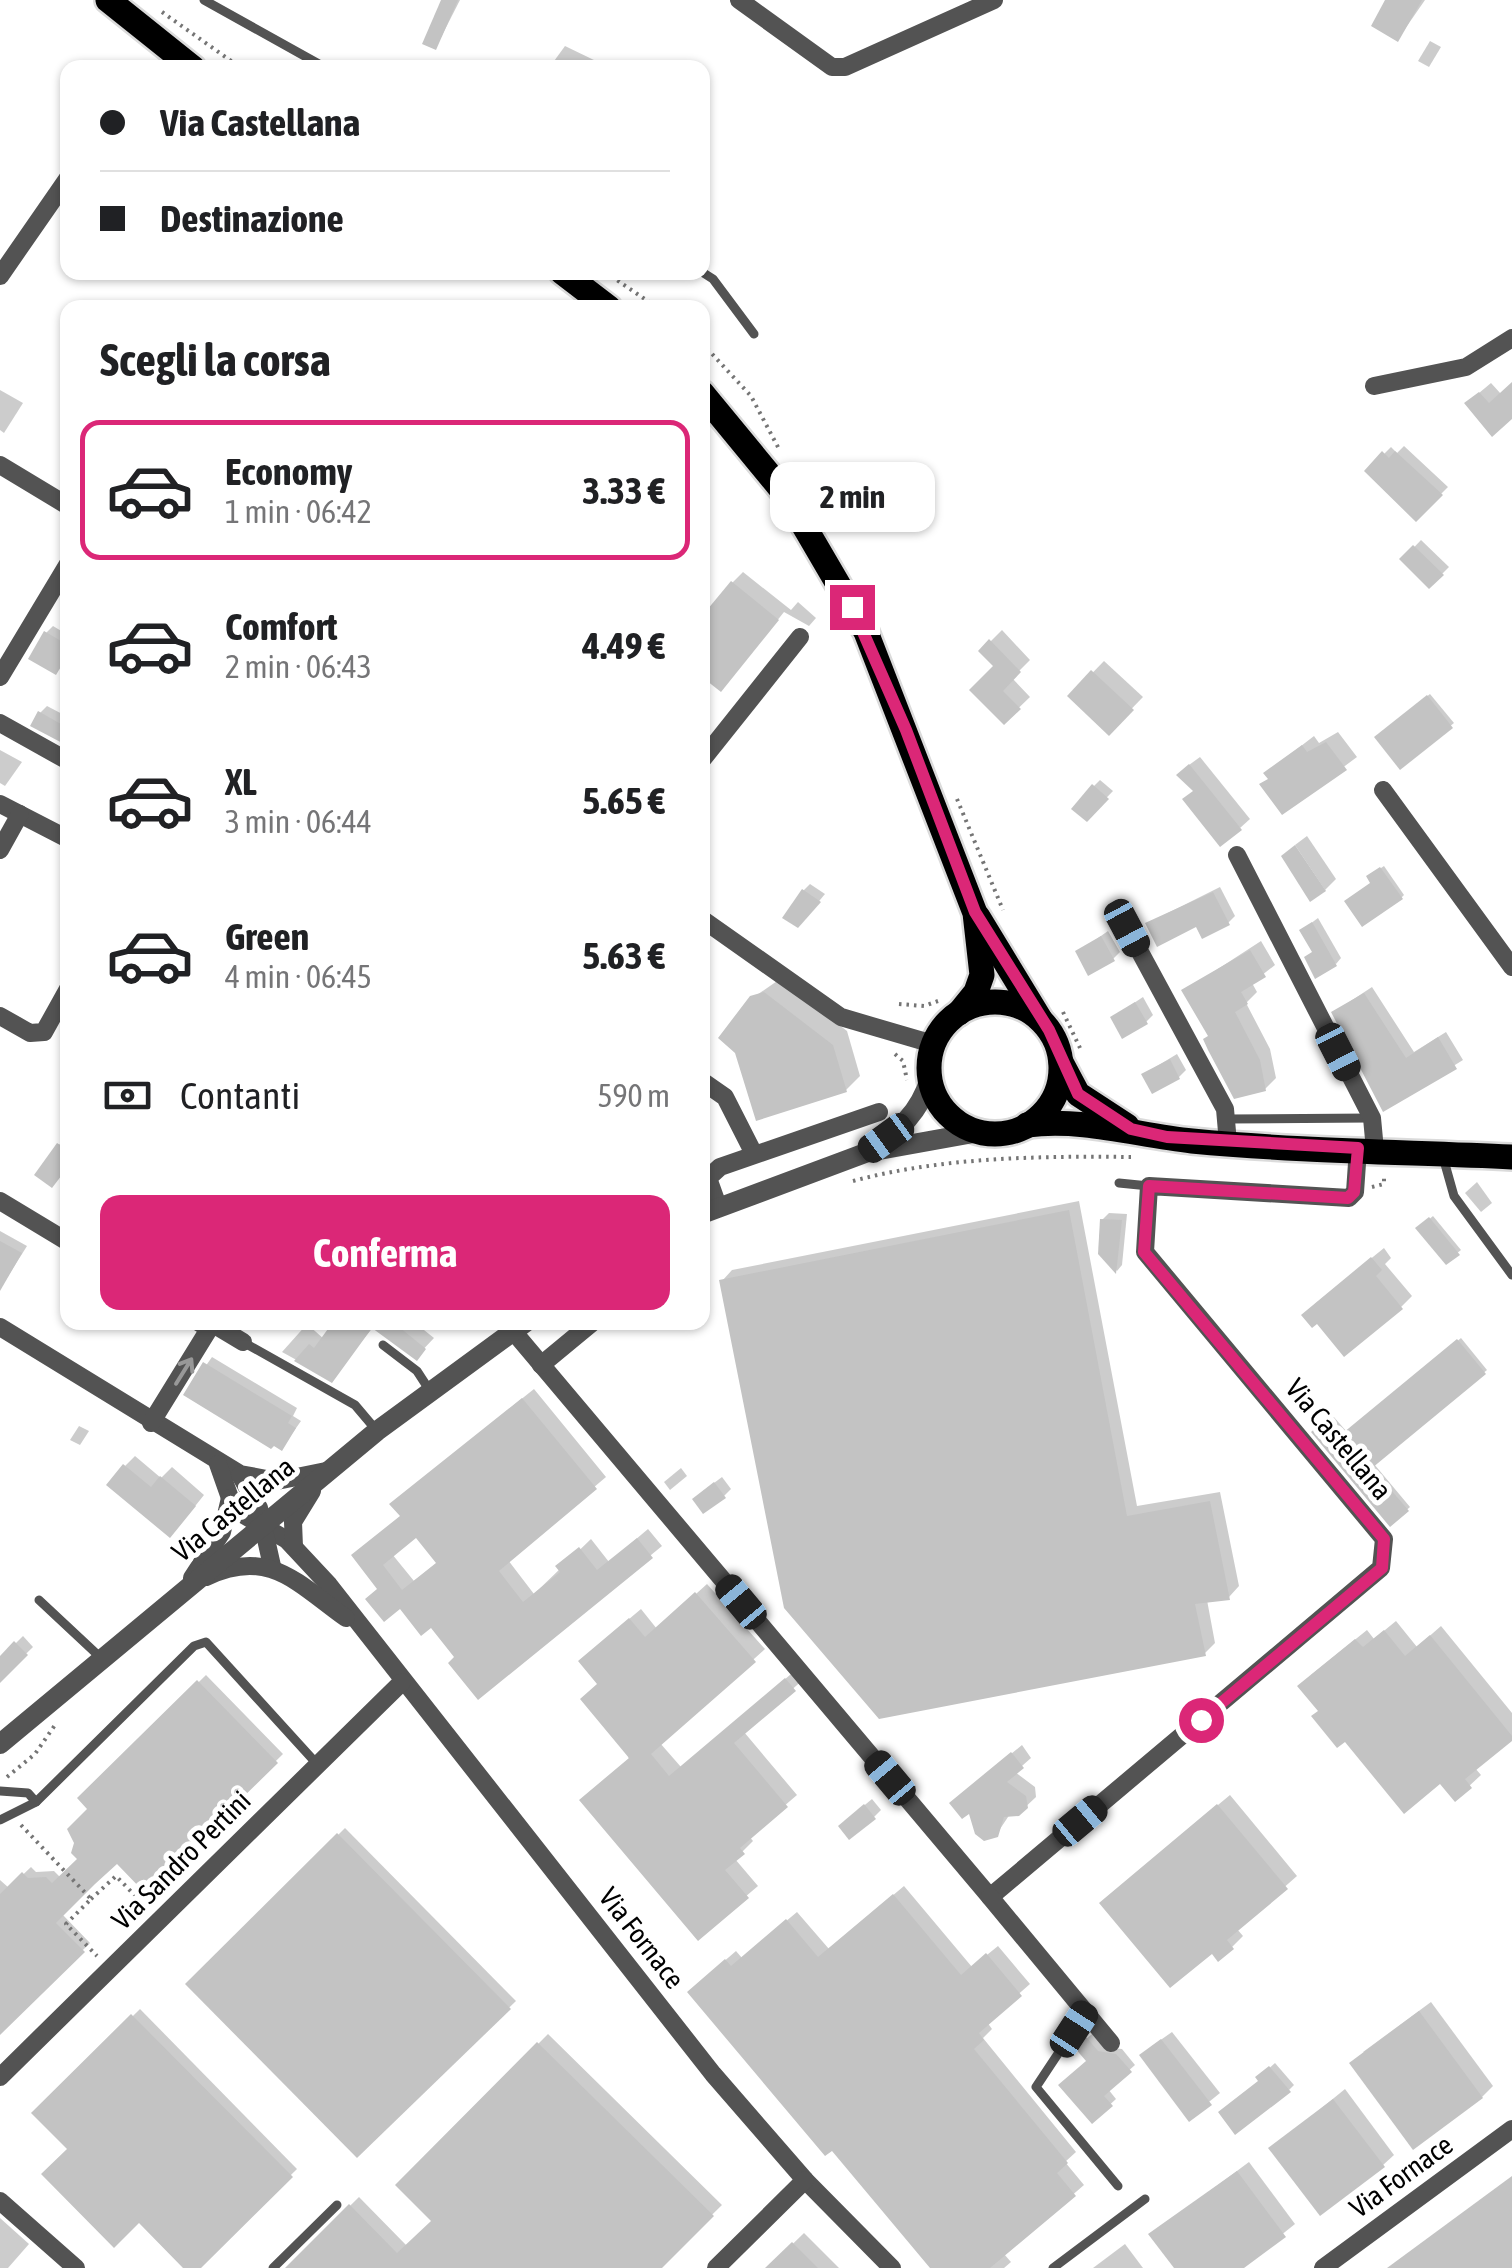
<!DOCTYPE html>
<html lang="it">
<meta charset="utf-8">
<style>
:root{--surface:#fff;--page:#f6f6f6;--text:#202124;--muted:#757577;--line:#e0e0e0;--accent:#db2777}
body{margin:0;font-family:"Asap Condensed",sans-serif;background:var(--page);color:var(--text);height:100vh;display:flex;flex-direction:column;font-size:38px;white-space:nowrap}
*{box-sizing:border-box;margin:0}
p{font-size:32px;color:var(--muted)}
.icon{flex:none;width:55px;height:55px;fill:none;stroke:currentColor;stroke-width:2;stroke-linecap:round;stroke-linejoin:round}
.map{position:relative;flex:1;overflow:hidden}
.side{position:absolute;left:60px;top:300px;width:650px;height:1030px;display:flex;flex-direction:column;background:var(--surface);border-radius:20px;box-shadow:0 2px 8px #0004}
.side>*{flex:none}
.guide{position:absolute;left:60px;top:60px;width:650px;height:220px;border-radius:20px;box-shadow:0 2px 8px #0004;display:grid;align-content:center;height:220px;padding:0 40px;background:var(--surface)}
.end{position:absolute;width:45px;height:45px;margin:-22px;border:12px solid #db2777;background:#fff;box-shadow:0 0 0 5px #fff}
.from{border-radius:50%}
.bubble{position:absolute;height:70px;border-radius:20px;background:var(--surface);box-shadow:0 2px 8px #0004;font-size:32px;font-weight:700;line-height:70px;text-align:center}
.car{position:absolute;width:30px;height:60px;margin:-30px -15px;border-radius:12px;box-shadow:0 0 8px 2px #0007;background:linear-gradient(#222 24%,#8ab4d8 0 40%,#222 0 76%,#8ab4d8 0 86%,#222 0)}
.guide b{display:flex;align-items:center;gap:35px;height:95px;font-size:38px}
.guide b+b{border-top:2px solid var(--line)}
.guide i{width:25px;height:25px;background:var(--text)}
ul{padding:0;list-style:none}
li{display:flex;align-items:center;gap:30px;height:140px;margin:0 20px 15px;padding:0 20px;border:5px solid transparent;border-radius:20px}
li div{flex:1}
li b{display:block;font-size:38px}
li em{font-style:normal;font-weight:700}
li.selected{border-color:var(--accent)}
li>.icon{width:90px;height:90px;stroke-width:1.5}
h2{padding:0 40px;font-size:45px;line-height:120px}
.pay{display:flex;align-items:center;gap:25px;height:110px;padding:0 40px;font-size:38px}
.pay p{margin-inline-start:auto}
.button{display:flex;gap:20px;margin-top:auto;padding:20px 40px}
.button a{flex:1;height:115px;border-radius:20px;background:var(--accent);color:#fff;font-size:40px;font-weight:700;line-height:115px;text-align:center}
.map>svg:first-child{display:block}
.shadow{fill:#0003;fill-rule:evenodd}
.building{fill:#c3c3c3;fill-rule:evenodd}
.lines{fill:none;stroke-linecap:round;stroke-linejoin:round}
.primary-casing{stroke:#dbdbdb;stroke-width:30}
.path{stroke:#757575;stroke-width:4;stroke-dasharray:2.5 5;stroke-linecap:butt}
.service{stroke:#535353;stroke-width:9}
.minor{stroke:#535353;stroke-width:18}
.tertiary{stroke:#535353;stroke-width:20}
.primary{stroke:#000;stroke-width:25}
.oneway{stroke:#989898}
.route{stroke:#db2777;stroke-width:12}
.labels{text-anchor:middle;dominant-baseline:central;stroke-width:10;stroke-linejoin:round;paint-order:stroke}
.street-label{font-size:28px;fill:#000;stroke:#fff}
</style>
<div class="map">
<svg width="1512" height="2268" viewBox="0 0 1512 2268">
<rect width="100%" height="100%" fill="#fff"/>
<g class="shadow">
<polygon points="444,0 460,0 436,47"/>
<polygon points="1388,0 1425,0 1398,39"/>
<polygon points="1430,41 1441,47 1429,67 1418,61"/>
<polygon points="565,46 596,61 593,68 549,68"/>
<polygon points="1491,383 1501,394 1512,385 1512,416 1467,403"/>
<polygon points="0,390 23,403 4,433 0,430"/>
<polygon points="1404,446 1448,487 1416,519 1367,471 1391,447 1397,453"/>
<polygon points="1421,540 1449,567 1430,586 1403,559"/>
<polygon points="743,572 791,610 798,602 816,618 809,626 784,612 732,677 732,583"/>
<polygon points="53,626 68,635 68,657 56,672 46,633"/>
<polygon points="1002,630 1030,660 1012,678 1030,697 1004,722 996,666 981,651"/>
<polygon points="1104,661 1143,697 1109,732 1070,696"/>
<polygon points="1430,694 1454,723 1400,766 1377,737"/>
<polygon points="47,706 68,717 68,744 40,713"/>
<polygon points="1338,732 1357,757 1283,812 1266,773 1314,736 1319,743"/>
<polygon points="0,750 22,762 5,786 0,783"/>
<polygon points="1200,757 1250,819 1240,828 1195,789 1189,765"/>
<polygon points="1100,780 1113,791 1086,819 1094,786"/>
<polygon points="1307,836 1336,879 1325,890 1295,845"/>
<polygon points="1384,866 1404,895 1401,898 1373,883 1372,874"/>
<polygon points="810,884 825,894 805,918 803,891"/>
<polygon points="1220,887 1235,916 1228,923 1148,923"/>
<polygon points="1318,918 1341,958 1336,964 1314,951 1302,930"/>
<polygon points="1108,931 1120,952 1113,959 1078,952"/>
<polygon points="1261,941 1275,965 1252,983 1257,992 1246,1003 1270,1049 1276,1078 1265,1089 1210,1035 1184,991"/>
<polygon points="780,979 847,1031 860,1076 846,1090 751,999"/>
<polygon points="1372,987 1414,1052 1446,1032 1463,1060 1384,1109 1334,1012"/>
<polygon points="1143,997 1153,1015 1146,1022 1113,1017"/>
<polygon points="1177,1054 1186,1070 1179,1077 1144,1074"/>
<polygon points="66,1138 68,1139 68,1166 59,1145"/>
<polygon points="1477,1182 1492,1203 1481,1212 1465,1193"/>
<polygon points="1079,1201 1137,1506 1220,1492 1239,1586 1229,1597 1207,1600 1215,1643 1204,1654 722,1281 732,1270"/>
<polygon points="1109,1213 1127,1214 1122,1265 1117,1271 1101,1253 1102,1220"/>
<polygon points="1433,1216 1461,1250 1447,1261 1419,1228"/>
<polygon points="0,1231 27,1246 0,1289"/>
<polygon points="1384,1248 1391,1258 1385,1264 1412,1296 1401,1307 1315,1304"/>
<polygon points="336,1322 414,1322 434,1338 416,1357 374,1326 331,1379 282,1352 307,1324 324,1339"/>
<polygon points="1461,1338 1487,1370 1374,1464 1410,1507 1391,1524 1314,1432 1333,1416 1347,1432"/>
<polygon points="212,1357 297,1408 293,1416 301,1421 282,1448 186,1394"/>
<path d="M534 1389 606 1477 508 1560 534 1594 591 1539 609 1562 648 1529 662 1546 478 1697 457 1657 431 1625 380 1588 354 1555 402 1515 403 1494ZM416 1534 438 1562 414 1581 392 1554Z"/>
<polygon points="79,1426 89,1431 80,1445 70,1440"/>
<polygon points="135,1456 161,1478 172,1467 204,1495 180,1525 125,1466"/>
<polygon points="681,1468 687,1476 670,1490 664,1482"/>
<polygon points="722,1477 731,1489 724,1496 702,1492"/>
<polygon points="707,1584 765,1649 660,1743 681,1767 797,1669 805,1678 744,1732 797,1795 749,1836 753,1841 735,1859 758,1886 698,1937 600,1684 591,1651 641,1609 657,1629"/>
<polygon points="1396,1621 1417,1647 1441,1626 1512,1713 1512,1738 1475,1768 1481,1775 1455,1799 1441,1781 1320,1710 1311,1675 1367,1630 1374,1639"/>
<polygon points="23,1636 33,1647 0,1679 0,1659"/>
<polygon points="206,1675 283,1754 145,1890 117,1860 62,1914 90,1943 0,2032 0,1880 9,1888 31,1867 36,1872 54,1871 61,1878 81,1859 91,1809 81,1798"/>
<polygon points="1022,1745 1031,1758 1015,1772 1035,1787 1036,1797 1018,1814 1010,1814 998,1832 970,1810 962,1794"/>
<polygon points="1230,1795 1297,1876 1237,1929 1243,1936 1232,1947 1113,1892"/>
<polygon points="872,1799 881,1810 874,1817 848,1819"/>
<polygon points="345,1828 516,2001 358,2155 189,1984"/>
<polygon points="904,1886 972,1967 998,1946 1030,1984 987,2022 992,2029 983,2038 1076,2152 1065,2162 1084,2185 1004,2254 1011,2262 1004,2268 933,2268 700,1982 736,1951 742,1958 797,1912 829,1949"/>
<polygon points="1431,2002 1493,2086 1482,2097 1363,2052"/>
<polygon points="140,2009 297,2169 197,2268 187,2268 35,2113"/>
<polygon points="1172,2032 1220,2093 1189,2118 1152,2046"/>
<polygon points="548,2034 722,2205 658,2268 287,2268 359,2197 407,2246 434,2221 398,2185"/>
<polygon points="1092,2034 1104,2047 1122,2049 1135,2065 1108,2089 1116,2099 1092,2121 1089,2061 1077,2047"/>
<polygon points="1275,2063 1294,2085 1289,2090 1258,2078"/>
<polygon points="1345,2089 1394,2155 1383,2165 1280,2142"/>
<polygon points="1249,2162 1295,2224 1240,2268 1177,2268 1152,2234"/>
<polygon points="0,2218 29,2244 8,2268 0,2268"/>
<polygon points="804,2233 839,2268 768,2268"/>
<polygon points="1125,2244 1143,2268 1093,2268"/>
</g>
<g class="building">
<polygon points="441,0 458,0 436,50 422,44"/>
<polygon points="1385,0 1422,0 1398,42 1371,26"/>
<polygon points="1512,382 1512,419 1492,437 1464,403 1479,392 1489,403"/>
<polygon points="1382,451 1389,458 1395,451 1443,495 1416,522 1364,471"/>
<polygon points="1413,545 1444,575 1429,589 1399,559"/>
<polygon points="731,581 779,620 721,692 702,677 702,616"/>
<polygon points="44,631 68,645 68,655 56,675 28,659"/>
<polygon points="989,639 1021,672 1003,691 1021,709 1004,725 969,690 993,666 978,651"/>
<polygon points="1091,670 1134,710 1109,736 1067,696"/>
<polygon points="1427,695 1453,728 1400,770 1374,737"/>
<polygon points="38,711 68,728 68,746 30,726"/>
<polygon points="1326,742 1347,770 1282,815 1259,784 1268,779 1263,773 1302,745 1307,752"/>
<polygon points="1189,764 1242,830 1220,847 1182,799 1193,791 1176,775"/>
<polygon points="1092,784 1109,799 1087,822 1071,809"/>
<polygon points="1295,845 1326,891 1310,902 1281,856"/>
<polygon points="1380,867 1403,899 1362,927 1344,901 1370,883 1366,876"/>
<polygon points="802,889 821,902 798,928 782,918"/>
<polygon points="1213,892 1230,925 1202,939 1196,927 1157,947 1145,923"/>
<polygon points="1312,922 1337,966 1315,979 1304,957 1312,952 1299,930"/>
<polygon points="1101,936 1115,961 1088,976 1075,951"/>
<polygon points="1250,950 1266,977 1241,992 1248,1004 1235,1012 1260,1060 1266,1091 1234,1099 1208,1050 1203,1039 1208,1036 1181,990"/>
<polygon points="764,992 833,1045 847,1092 756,1121 735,1053 718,1038 750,996"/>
<polygon points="1364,993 1406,1058 1438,1037 1457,1069 1383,1112 1331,1012"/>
<polygon points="1135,1002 1148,1024 1122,1039 1110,1017"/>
<polygon points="1170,1059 1180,1079 1152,1094 1141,1074"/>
<polygon points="57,1143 68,1150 68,1167 52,1188 34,1175"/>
<polygon points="1069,1210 1127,1516 1210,1501 1230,1600 1195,1604 1206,1656 879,1719 784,1608 719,1280"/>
<polygon points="1429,1217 1460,1255 1446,1265 1415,1228"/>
<polygon points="1100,1219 1122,1220 1116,1274 1098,1254"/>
<polygon points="0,1241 22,1253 0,1291"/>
<polygon points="1371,1257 1382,1270 1376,1276 1403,1309 1344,1357 1317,1324 1312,1328 1301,1315"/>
<polygon points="333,1322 393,1322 426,1349 417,1361 372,1328 332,1383 294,1361 309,1344 314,1348"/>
<polygon points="1457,1339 1486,1374 1372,1468 1409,1511 1390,1527 1311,1432 1330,1416 1343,1433"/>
<polygon points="203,1362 292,1416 288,1423 296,1428 282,1451 274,1446 271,1449 183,1395"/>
<path d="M522 1398 597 1489 499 1571 523 1602 560 1572 555 1566 579 1547 597 1570 637 1538 653 1558 478 1700 448 1663 454 1657 431 1628 421 1636 400 1609 384 1622 365 1599 377 1589 351 1555 400 1516 389 1504ZM416 1538 436 1563 402 1590 383 1565Z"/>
<polygon points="123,1464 151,1487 160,1476 196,1506 170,1538 106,1485"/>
<polygon points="714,1482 726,1498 703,1514 692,1499"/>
<polygon points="695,1592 756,1662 651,1754 669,1776 785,1678 796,1691 734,1743 788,1807 740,1848 745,1854 725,1870 749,1898 698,1941 579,1800 629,1758 580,1699 597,1684 578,1661 629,1618 645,1637"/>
<polygon points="1384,1630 1405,1656 1430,1635 1512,1736 1512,1741 1465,1779 1472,1788 1455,1802 1440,1784 1404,1814 1345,1742 1337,1748 1311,1716 1318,1711 1297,1686 1355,1639 1363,1647"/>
<polygon points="14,1641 28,1655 0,1683 0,1656"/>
<polygon points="197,1680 278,1763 145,1893 117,1864 95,1884 56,1923 85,1952 0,2035 0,1894 22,1872 28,1878 46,1877 52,1883 77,1859 71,1853 74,1843 67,1829 87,1809 77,1798"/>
<polygon points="1011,1752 1024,1768 1007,1782 1026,1796 1028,1808 1019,1816 1004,1817 998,1837 984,1841 975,1834 969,1814 962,1819 949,1803"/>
<polygon points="864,1804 876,1819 849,1840 838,1826"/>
<polygon points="1217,1804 1288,1889 1227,1940 1234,1949 1218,1962 1212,1954 1170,1988 1099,1903"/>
<polygon points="337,1833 511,2009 357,2158 185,1984"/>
<polygon points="893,1894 961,1975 986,1953 1022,1996 979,2033 984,2040 974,2049 1068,2163 1057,2173 1076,2196 990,2268 930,2268 832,2151 825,2156 687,1992 725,1959 731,1966 786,1919 818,1957"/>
<polygon points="1419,2011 1483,2098 1413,2150 1349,2063"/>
<polygon points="131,2014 293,2177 201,2268 183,2268 139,2223 114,2248 41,2174 67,2149 31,2113"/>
<polygon points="1086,2037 1098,2051 1116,2054 1132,2072 1104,2096 1113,2106 1092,2124 1058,2085 1086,2061 1074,2047"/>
<polygon points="1161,2039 1212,2105 1189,2122 1139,2055"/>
<polygon points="537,2042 714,2216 662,2268 285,2268 349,2204 397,2253 431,2221 395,2185"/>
<polygon points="1269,2066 1291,2092 1235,2135 1218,2112 1258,2081 1255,2077"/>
<polygon points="1333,2099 1385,2167 1320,2216 1268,2148"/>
<polygon points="1237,2171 1286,2237 1244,2268 1174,2268 1148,2234"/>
<polygon points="1512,2176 1512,2268 1387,2268"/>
<polygon points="792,2242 818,2268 765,2268"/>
</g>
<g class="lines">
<defs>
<g id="primary">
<polyline points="108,0 193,68"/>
<polyline points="562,272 609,308"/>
<polyline points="702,393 786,495 866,632 975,913 982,975 976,992 959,1013"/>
<polyline points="978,917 1040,1019"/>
<circle cx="995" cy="1068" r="66"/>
<polyline points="1061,1062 1078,1094 1127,1126"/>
<path d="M1027 1125C1084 1118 1136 1135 1192 1141 1298 1151 1406 1152 1512 1157"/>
</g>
</defs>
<use href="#primary" class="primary-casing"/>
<g class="path">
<polyline points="162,12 241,68"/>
<polyline points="605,272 658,308"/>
<polyline points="702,343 751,396 779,449"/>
<polyline points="957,799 1003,910"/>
<polyline points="899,1004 924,1006 938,1001"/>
<polyline points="1063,1012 1080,1048"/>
<polyline points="895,1054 903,1061 907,1080"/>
<path d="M853 1181C943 1157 1038 1156 1131 1157"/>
<polyline points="1372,1187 1384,1184 1384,1176"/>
<polyline points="7,1777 35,1754 55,1725"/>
<polyline points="21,1825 91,1899 66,1924 97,1956"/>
<polyline points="91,1899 116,1876 148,1909"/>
</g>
<g class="service">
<polyline points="204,0 326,68"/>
<polyline points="702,272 713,279 754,334"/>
<polyline points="1228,1119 1370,1118"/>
<polyline points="1443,1157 1454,1196 1512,1275"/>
<polyline points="1119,1183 1149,1186"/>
<polyline points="243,1342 355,1405 377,1431"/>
<polyline points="383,1345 417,1371 430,1391"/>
<polyline points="39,1600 100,1657"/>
<polyline points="0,1791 28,1793 36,1802"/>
<polyline points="0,1820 36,1802 194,1646 206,1642 317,1764"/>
<polyline points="1085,2013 1036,2087 1118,2186"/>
<polyline points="273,2268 337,2205"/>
<polyline points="1053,2268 1145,2199"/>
</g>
<g class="minor">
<polyline points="739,0 832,67 845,67 994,0"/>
<polyline points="0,276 68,178"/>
<polyline points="1374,386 1466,367 1512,338"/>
<polyline points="0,465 68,506"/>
<polyline points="0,677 68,564"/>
<polyline points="0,723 68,761"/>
<polyline points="702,760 800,637"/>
<polyline points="1383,790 1512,967"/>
<polyline points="0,804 68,839"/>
<polyline points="0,850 20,814"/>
<polyline points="1237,855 1372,1118 1375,1150"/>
<polyline points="702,919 841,1017 933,1044"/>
<polyline points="1127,928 1225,1109 1228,1143"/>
<polyline points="0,1016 30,1033 44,1032 68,989"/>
<polyline points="702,1081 725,1097 753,1152"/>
<polyline points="0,1201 68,1242"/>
<polyline points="718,1206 708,1178 720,1167 879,1112"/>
<polyline points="213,1324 243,1342"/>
<polyline points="0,1327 240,1474 277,1481 326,1471"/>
<polyline points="513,1331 990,1897 1381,1568 1384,1539 1145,1252 1149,1186 1349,1198 1355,1192 1358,1149"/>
<polyline points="541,1365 593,1322"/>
<polyline points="151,1423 209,1329 198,1322"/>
<polyline points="218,1464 230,1498 242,1514 287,1540 329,1585 713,2074 805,2180 892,2268"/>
<polyline points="240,1475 259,1508 272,1566"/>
<polyline points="294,1547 293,1522 312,1491"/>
<path d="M206 1577C269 1547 297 1583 346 1618"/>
<polyline points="192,1578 222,1532 230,1498"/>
<polyline points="990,1897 1111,2043"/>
<polyline points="0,2077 402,1682"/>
<polyline points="0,2201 76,2268"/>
<polyline points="716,2268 805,2180"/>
<polyline points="1323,2268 1512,2129"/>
</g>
<g class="tertiary">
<path d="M872 1149C900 1129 919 1113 930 1079"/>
<polyline points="702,1214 868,1152 979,1132"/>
<polyline points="0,1744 377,1431 526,1322"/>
</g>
<use href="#primary" class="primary"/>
</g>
<defs><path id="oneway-shaft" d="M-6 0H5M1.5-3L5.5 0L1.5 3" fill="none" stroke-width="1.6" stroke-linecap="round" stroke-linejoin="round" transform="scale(2.5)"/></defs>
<use class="oneway" href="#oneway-shaft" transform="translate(184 1371) rotate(-58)"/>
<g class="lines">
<polyline class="route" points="852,607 906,730 975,912 1049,1030 1078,1094 1131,1129 1167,1137 1358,1148 1354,1192 1348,1198 1149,1186 1144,1252 1384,1539 1382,1568 1201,1720"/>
</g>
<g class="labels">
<g class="street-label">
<text transform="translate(1339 1439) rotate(50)">Via Castellana</text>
<text transform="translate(233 1509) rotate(-39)">Via Castellana</text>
<text transform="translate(181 1860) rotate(-45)">Via Sandro Pertini</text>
<text transform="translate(642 1938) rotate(52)">Via Fornace</text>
<text transform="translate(1401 2176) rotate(-36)">Via Fornace</text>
</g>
</g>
</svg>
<i class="end from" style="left:1201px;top:1720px"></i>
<i class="end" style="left:852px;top:607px"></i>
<div class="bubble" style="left:770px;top:462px;width:165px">2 min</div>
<i class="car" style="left:1127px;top:928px;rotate:152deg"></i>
<i class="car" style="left:1338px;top:1052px;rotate:153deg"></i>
<i class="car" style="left:886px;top:1138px;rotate:234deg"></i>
<i class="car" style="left:741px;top:1602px;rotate:320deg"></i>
<i class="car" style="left:890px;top:1778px;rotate:320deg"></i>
<i class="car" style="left:1080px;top:1821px;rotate:50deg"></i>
<i class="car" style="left:1074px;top:2029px;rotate:33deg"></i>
<div class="guide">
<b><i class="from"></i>Via Castellana</b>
<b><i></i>Destinazione</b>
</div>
<section class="side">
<h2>Scegli la corsa</h2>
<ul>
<li class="selected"><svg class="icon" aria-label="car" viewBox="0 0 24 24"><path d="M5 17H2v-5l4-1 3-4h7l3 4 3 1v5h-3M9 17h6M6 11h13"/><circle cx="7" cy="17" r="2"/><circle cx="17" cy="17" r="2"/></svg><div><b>Economy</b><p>1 min · 06:42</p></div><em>3.33 €</em></li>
<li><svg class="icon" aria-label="car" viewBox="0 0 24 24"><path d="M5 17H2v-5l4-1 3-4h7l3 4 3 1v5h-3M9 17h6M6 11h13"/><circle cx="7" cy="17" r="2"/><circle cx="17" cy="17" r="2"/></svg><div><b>Comfort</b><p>2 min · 06:43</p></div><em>4.49 €</em></li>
<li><svg class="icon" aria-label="car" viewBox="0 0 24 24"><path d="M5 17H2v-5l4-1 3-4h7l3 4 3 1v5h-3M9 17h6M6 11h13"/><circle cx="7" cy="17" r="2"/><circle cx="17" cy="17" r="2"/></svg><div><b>XL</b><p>3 min · 06:44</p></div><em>5.65 €</em></li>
<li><svg class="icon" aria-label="car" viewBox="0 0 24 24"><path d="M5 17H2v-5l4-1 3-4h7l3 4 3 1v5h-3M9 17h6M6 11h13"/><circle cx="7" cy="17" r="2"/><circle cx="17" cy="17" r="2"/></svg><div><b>Green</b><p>4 min · 06:45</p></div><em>5.63 €</em></li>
</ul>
<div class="pay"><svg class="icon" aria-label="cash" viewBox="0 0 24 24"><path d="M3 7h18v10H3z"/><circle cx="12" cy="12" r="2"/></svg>Contanti<p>590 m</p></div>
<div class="button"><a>Conferma</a></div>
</section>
</div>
